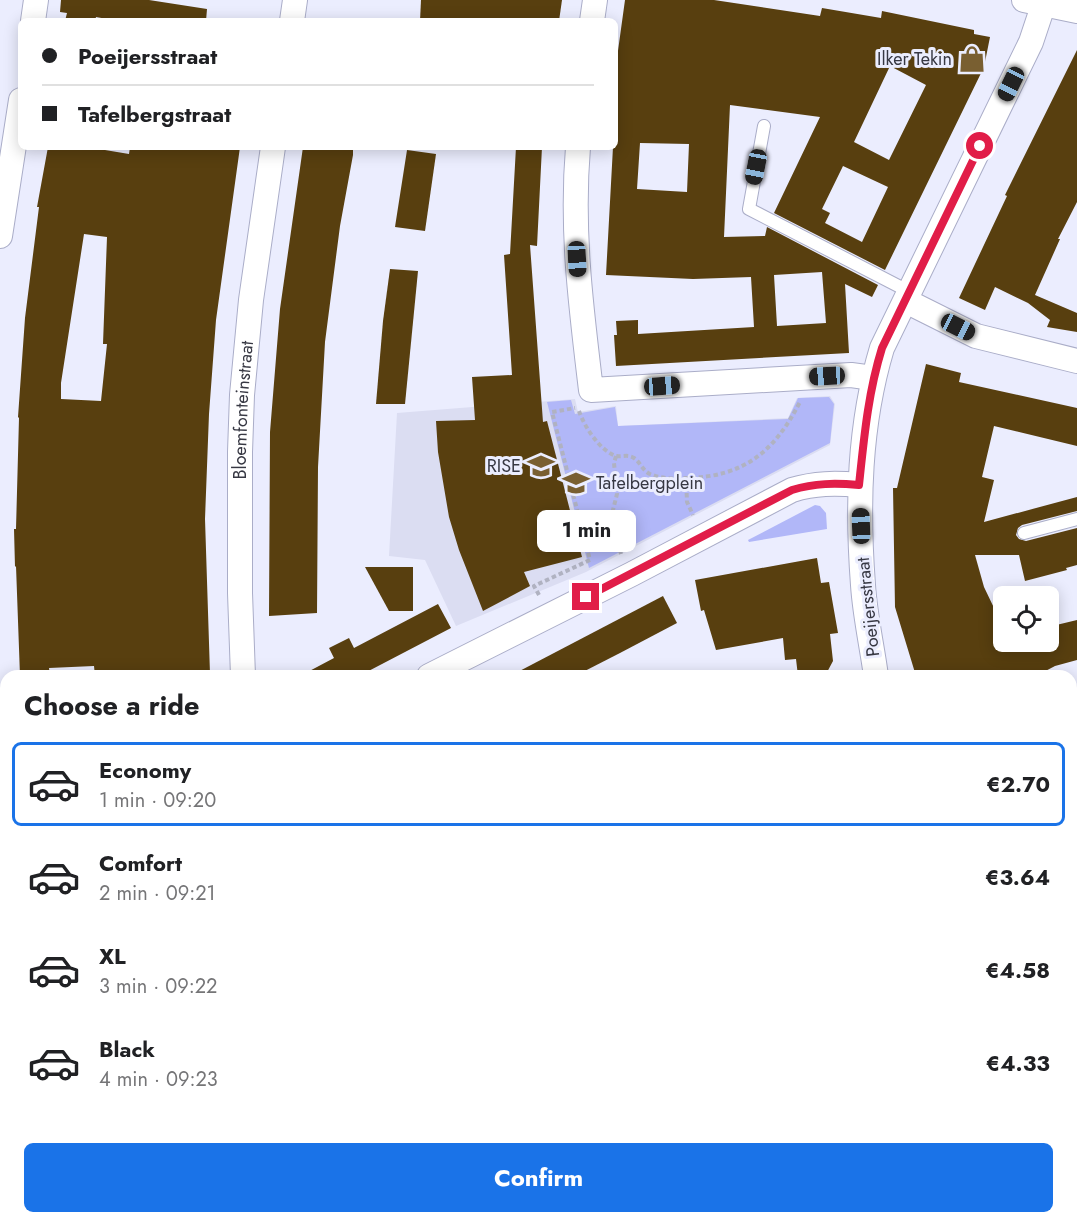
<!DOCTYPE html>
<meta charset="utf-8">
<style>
:root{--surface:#fff;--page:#f6f6f6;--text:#202124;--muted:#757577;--line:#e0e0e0;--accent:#1a73e8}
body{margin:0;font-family:Jost,sans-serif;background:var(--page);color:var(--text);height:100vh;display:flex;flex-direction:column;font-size:22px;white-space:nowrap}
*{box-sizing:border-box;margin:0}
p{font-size:20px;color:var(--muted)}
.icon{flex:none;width:33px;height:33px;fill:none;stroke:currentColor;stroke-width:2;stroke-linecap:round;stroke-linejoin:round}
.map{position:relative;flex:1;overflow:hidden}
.sheet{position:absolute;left:0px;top:670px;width:1077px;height:554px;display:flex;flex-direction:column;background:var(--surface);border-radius:18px 18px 0 0;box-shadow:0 3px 15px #0003}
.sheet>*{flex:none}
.hud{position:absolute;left:18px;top:18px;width:600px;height:132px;border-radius:9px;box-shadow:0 3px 15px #0003;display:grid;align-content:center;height:132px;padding:0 24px;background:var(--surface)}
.fabs{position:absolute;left:993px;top:586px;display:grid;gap:12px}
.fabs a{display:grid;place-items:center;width:66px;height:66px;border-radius:9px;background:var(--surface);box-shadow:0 3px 15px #0003;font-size:30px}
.end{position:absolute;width:27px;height:27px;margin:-14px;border:8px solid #e11d48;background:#fff;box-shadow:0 0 0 3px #fff}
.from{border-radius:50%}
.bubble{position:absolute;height:42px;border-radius:9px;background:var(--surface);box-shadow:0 3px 15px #0003;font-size:20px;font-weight:700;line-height:42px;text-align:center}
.car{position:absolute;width:18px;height:36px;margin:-18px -9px;border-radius:8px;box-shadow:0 0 4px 2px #0007;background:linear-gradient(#222 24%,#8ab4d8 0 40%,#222 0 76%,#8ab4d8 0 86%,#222 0)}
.hud b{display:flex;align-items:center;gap:21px;height:57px;font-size:22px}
.hud b+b{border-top:2px solid var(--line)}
.hud i{width:15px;height:15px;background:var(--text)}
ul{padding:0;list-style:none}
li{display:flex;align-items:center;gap:18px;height:84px;margin:0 12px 9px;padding:0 12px;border:3px solid transparent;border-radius:9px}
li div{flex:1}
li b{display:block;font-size:22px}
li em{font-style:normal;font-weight:700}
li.on{border-color:var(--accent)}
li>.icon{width:54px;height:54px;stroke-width:1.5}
h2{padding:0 24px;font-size:27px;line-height:72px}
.button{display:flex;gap:12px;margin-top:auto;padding:12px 24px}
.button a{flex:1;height:69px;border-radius:9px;background:var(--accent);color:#fff;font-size:24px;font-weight:700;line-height:69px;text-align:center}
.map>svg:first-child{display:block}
.built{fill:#dbddf2}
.green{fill:#b1b7f8}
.building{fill:#583f0f;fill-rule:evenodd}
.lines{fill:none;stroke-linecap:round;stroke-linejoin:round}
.service-casing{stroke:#aaadc8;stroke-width:14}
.minor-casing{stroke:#aaadc8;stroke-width:26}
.secondary-casing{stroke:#aaadc8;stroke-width:34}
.path{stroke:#b0b2c1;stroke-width:4;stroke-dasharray:4.5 3;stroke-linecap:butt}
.service{stroke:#fff;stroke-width:12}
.minor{stroke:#fff;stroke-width:24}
.secondary{stroke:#dedffd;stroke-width:33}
.route{stroke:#e11d48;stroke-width:8}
.labels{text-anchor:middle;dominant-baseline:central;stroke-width:6;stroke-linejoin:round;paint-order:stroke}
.poi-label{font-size:18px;fill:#373843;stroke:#ebedfe;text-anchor:end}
.street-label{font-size:18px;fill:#373843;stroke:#ebedfe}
</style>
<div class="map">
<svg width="1077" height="1223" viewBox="0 0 1077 1223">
<rect width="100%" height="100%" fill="#ebedfe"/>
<polygon class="built" points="830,396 835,404 830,445 586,572 456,626 425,560 389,556 397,413 575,399 578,412 616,406 618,426 788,418 797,398"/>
<g class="green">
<polygon points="829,397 834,404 830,443 589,568 547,402 571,400 575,414 615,407 618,426 788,419 798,398"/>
<polygon points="815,505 820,506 826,513 827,529 749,542 748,540"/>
</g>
<g class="building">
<polygon points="61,0 149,0 207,9 206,21 118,21 96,17 95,21 65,21 67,13 60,12"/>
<polygon points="421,0 562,0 559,21 420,21"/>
<path d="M625 0H714L820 16 822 8 881 18 882 11 974 30V34L990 37 984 67 885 270 774 213 820 117 730 105 724 237 765 236 767 227 878 285 872 297 845 284 849 353 616 366 614 335H617L616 321 638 320V334L754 327 751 277 693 279 606 275 613 147H615L617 58ZM890 66 926 85 889 160 854 142ZM640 143 689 144 687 192 637 189ZM843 166 888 187 862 242 825 223 830 213 822 209ZM822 272 826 323 777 326 774 275Z"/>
<polygon points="1077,50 1077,202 1058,239 1060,239 1035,295 1077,313 1077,332 1047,327 1050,320 1028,303 995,287 985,310 959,298 1007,196 1005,195"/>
<path d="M48 147H87L129 154 130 147H240L216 320 209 414 205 519 210 674 95 676 94 666 49 668 50 676H20L16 566 15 567 14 529H16L19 418 18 417 25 318 39 207H37ZM84 234 107 237 103 344H107L101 401 61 399V383Z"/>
<polygon points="303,147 353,147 353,155 340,226 325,342 318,467 317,613 269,616 270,432 280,309"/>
<polygon points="516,147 542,147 537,246 530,245 543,422 547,421 582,557 524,572 530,586 483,611 459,550 449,517 438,452 436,421 475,420 472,377 512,375 504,255 510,254"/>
<polygon points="407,150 436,154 425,231 395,227"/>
<polygon points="390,269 418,271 405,404 376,404 383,321"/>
<polygon points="926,364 961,373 959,382 1077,408 1077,446 994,426 982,477 994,480 984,522 1077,497 1077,511 1022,525 1018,528 1016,535 1019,539 1026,541 1077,528 1077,565 1066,568 1067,570 1025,581 1019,555 975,555 984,587 995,610 1004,607 1004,642 1048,642 1048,627 1077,620 1077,660 1055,666 1036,676 916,676 895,607 893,488 897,488"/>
<polygon points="817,558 821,583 829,582 838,633 830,634 833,661 825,676 798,676 796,659 785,660 783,638 716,650 704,610 701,611 695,580"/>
<polygon points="365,567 413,567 413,611 389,611"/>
<polygon points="663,596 677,623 620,653 575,676 510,676"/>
<polygon points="438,604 451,628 359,676 300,676 334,658 329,648 349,638 354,648"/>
</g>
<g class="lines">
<defs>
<g id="service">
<polyline points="764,126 749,209 910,292"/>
<polyline points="1024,533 1077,519"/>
<polyline points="0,1116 6,1113"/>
</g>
<g id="minor">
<polyline points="1024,0 1077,11"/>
<polyline points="33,21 36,0"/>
<polyline points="292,21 295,0"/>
<polyline points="592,21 595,0"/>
<path d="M578 147C571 231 581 307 591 390L851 375 873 378"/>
<polyline points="0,236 21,100"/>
<polyline points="906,301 976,336 1077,361"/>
<path id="s1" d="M243 676 240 593V452L242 395 251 300 273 147"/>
<path d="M429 676 632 574 792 490C815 483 835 483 859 485"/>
<path d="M876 676C872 646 865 616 863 585 857 505 859 425 882 348L1031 42 1045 0"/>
<polyline points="0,892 6,889"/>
<polyline points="1071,1191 1077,1187"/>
<polyline points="822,1218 824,1223"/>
<polyline points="1018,1223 1026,1218"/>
</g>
<g id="secondary">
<polyline points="1071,713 1077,710"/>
<polyline points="125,1223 135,1218"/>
</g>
</defs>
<use href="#service" class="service-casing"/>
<use href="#minor" class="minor-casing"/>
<use href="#secondary" class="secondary-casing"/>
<g class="path">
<path d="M579 411C584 426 600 451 616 456 622 457 628 454 634 458 641 463 642 470 650 474 662 479 674 479 686 478 744 477 774 452 800 402"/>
<polyline points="616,456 614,463 617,494 611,518 621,554"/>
<polyline points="686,478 687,502 693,515"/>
<polyline points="539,595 534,586 590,560 552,412 575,408"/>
<polyline points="51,1223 61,1218"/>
<polyline points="194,1223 203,1218"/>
</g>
<use href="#service" class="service"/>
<use href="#minor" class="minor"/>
<use href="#secondary" class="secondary"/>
</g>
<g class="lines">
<path class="route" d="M586 597 792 490C815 483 835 483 859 485 864 438 868 393 882 348L980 146"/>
</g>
<defs>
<symbol id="shop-bare" viewBox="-9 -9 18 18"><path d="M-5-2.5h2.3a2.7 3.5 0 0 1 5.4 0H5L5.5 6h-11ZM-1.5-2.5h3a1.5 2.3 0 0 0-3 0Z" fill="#795f31" stroke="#ebedfe" stroke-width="2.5" paint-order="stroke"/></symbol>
<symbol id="school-bare" viewBox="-9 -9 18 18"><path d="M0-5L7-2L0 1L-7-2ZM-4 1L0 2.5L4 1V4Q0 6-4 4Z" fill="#795f31" stroke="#ebedfe" stroke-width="2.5" paint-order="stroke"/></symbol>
</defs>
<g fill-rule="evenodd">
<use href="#shop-bare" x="953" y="40" width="38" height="38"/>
<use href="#school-bare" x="522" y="447" width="38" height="38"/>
<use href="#school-bare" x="557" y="464" width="38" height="38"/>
</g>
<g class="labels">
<g class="poi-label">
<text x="952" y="59">Ilker Tekin</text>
<text x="521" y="466">RISE</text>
<text x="596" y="483" text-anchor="start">Tafelbergplein</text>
</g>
<g class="street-label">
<text stroke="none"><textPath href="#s1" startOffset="266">Bloemfonteinstraat</textPath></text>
<text transform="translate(868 607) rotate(-96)">Poeijersstraat</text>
</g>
</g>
</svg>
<div class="fabs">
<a><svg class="icon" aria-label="locate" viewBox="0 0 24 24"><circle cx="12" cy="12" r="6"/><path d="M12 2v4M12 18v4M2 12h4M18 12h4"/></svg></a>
</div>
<i class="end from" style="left:980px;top:146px"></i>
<i class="end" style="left:586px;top:597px"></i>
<div class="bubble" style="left:537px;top:510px;width:99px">1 min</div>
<i class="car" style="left:1011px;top:84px;rotate:206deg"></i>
<i class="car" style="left:756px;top:167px;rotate:191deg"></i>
<i class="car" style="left:577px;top:259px;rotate:177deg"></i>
<i class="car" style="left:958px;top:327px;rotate:117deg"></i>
<i class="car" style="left:827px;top:376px;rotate:267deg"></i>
<i class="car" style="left:662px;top:386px;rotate:86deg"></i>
<i class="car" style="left:861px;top:526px;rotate:358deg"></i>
<div class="hud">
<b><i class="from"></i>Poeijersstraat</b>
<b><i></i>Tafelbergstraat</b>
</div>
<section class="sheet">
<h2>Choose a ride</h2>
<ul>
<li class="on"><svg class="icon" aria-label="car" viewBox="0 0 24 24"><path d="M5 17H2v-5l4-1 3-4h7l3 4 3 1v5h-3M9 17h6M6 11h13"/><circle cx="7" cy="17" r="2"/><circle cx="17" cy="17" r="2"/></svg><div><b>Economy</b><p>1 min · 09:20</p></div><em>€2.70</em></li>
<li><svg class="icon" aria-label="car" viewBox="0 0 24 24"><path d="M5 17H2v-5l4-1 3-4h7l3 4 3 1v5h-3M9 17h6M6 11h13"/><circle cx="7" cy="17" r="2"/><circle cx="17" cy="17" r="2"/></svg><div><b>Comfort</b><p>2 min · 09:21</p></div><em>€3.64</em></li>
<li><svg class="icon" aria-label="car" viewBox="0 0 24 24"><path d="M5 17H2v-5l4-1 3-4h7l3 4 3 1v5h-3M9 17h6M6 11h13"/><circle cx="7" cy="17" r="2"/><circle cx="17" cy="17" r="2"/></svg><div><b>XL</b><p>3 min · 09:22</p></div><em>€4.58</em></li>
<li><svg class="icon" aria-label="car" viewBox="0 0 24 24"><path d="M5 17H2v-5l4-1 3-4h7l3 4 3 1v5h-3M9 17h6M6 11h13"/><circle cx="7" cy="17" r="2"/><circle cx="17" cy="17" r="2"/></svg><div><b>Black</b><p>4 min · 09:23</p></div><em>€4.33</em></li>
</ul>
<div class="button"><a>Confirm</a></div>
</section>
</div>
